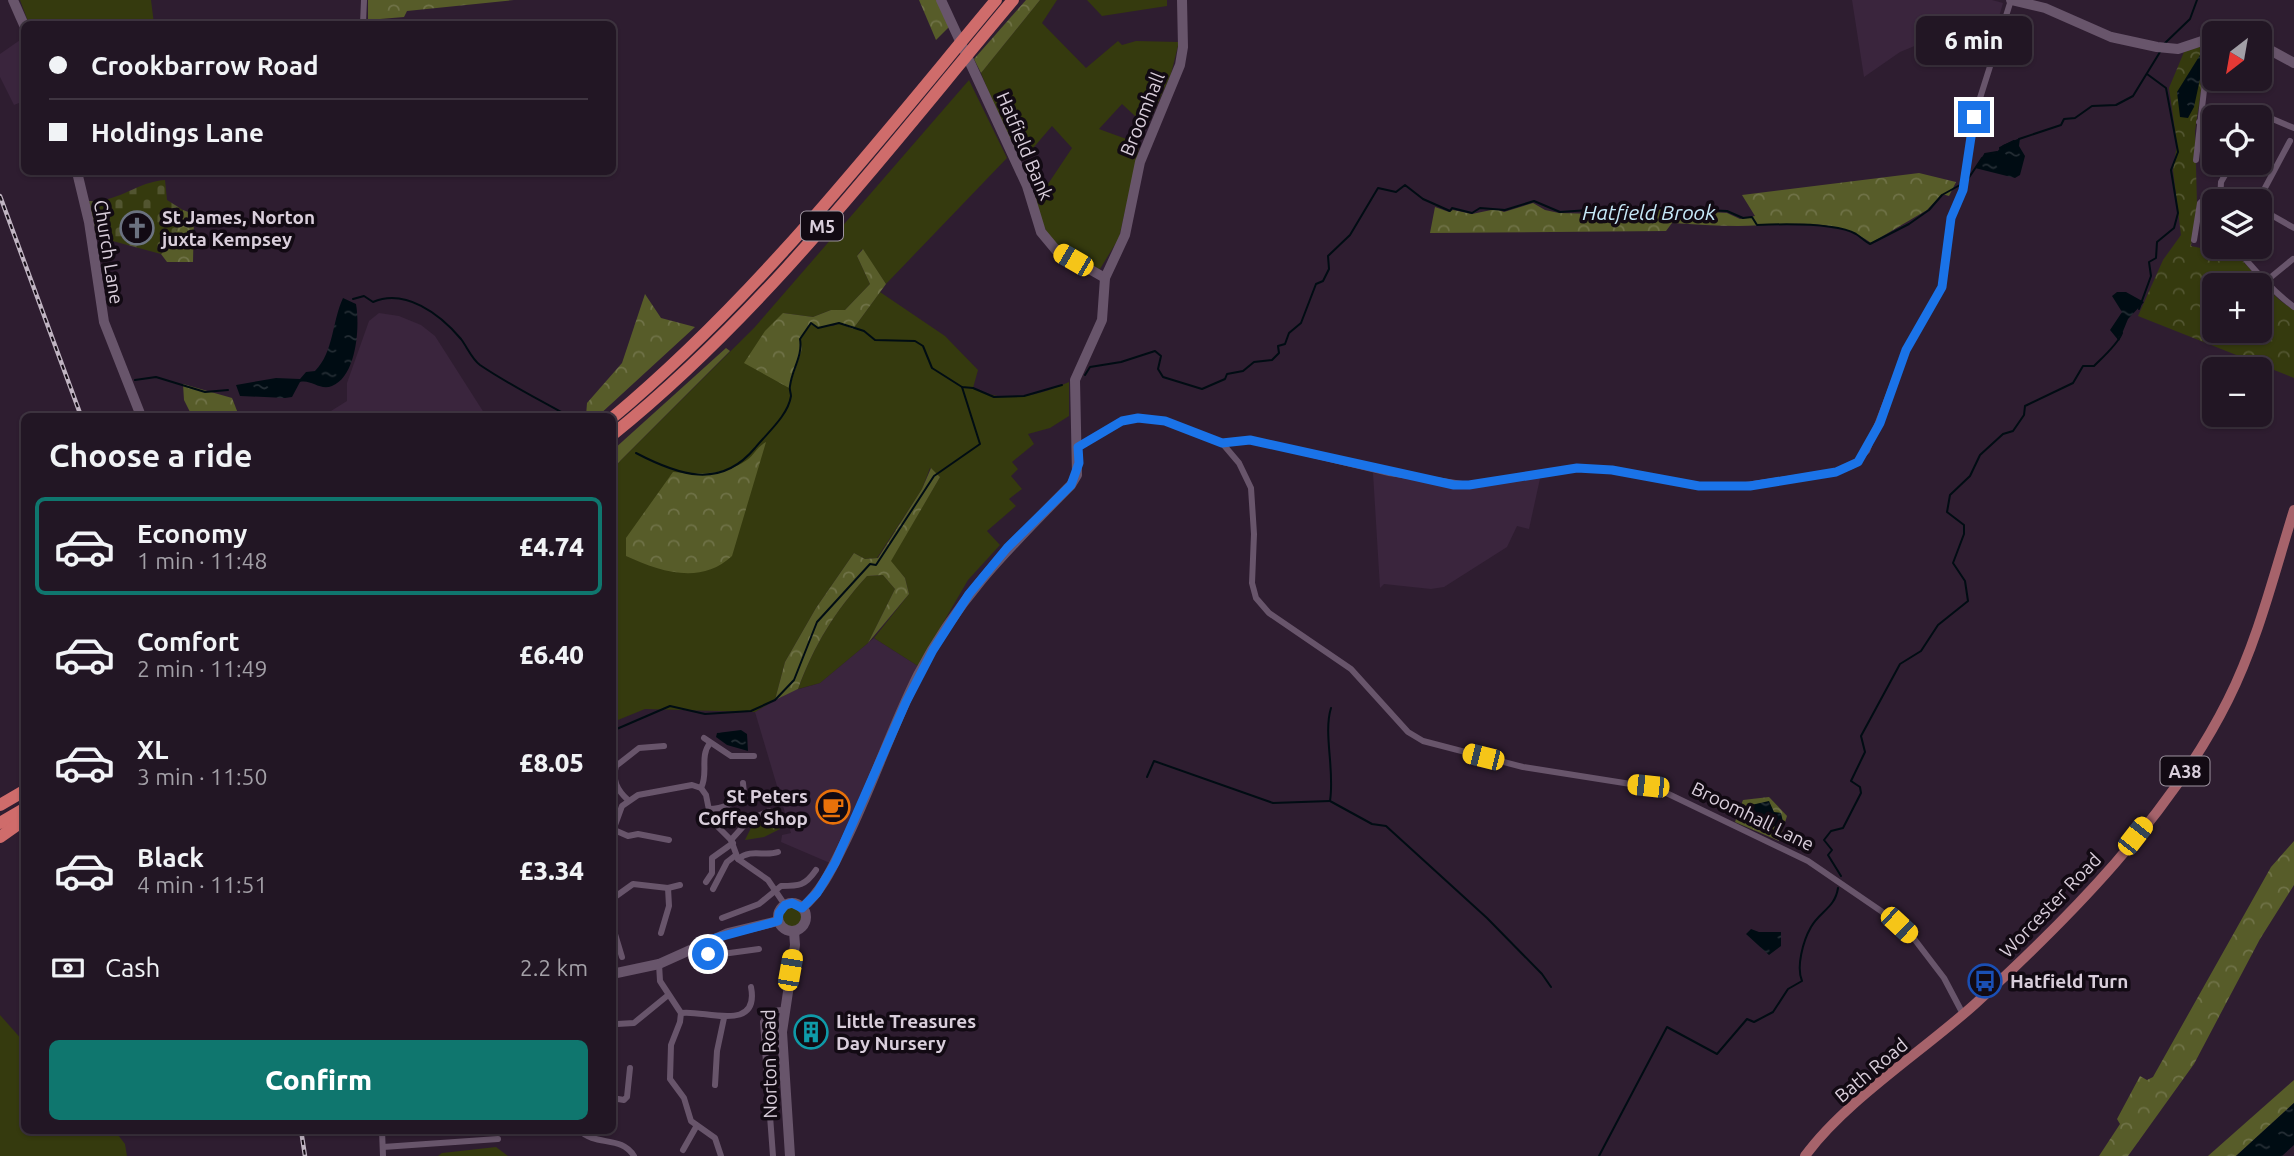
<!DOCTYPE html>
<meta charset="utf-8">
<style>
:root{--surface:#221624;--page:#2a1f2c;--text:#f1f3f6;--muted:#a29fa6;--line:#3f3541;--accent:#0f766e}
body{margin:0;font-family:Ubuntu,sans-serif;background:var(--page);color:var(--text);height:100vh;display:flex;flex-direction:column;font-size:26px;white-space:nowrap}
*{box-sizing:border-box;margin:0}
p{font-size:23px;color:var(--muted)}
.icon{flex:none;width:38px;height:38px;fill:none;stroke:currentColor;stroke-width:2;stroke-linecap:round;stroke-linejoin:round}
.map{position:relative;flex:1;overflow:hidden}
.details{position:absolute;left:21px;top:413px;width:595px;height:721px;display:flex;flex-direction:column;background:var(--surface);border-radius:10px;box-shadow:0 2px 5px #0004,0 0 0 2px var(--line)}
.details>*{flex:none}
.hud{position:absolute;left:21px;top:21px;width:595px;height:154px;border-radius:10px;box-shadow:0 2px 5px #0004,0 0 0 2px var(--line);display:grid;align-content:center;height:154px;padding:0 28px;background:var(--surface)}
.needle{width:46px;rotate:211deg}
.buttons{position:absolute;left:2202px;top:21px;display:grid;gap:14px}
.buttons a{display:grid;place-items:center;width:70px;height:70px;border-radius:10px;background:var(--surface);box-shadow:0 2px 5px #0004,0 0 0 2px var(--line);font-size:35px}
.end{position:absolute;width:32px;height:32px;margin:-16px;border:9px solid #1a73e8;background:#fff;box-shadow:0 0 0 4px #fff}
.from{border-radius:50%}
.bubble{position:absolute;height:49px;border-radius:10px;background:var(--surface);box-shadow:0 2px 5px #0004,0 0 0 2px var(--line);font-size:23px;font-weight:800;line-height:49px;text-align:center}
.car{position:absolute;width:21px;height:42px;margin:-21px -10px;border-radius:9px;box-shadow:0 0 5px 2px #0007;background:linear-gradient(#f5c518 24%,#345 0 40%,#f5c518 0 76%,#345 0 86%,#f5c518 0)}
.hud b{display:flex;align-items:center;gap:24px;height:66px;font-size:26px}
.hud b+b{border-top:2px solid var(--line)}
.hud i{width:18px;height:18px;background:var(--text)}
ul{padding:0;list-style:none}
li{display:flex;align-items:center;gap:21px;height:98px;margin:0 14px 10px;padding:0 14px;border:4px solid transparent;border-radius:10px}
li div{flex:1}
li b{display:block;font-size:26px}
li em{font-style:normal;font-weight:800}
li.selected{border-color:var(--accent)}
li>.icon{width:63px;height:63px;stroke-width:1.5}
h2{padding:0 28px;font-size:32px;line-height:84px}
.pay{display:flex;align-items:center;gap:18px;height:77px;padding:0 28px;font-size:26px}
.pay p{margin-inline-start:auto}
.primary-button{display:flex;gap:14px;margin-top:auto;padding:14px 28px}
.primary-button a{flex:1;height:80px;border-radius:10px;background:var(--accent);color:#fff;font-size:28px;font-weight:800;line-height:80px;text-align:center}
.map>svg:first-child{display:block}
.built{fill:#3a253d}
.grass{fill:#353a0e}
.forest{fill:url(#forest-crowns)}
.cemetery{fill:url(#cemetery-stones)}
.park{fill:url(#park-crowns);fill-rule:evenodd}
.water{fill:url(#water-ripples)}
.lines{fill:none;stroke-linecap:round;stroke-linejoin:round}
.stream{stroke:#000c13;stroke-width:2}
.street{stroke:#68556b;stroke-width:6}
.secondary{stroke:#68556b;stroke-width:10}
.primary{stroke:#a6636b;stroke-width:10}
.highway{stroke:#cf6c6b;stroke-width:12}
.rail-casing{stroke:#c0b4c2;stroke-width:4.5}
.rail{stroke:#120a13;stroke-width:2;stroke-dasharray:5;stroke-linecap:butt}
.route{stroke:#1a73e8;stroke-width:9}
.labels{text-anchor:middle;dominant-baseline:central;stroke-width:7;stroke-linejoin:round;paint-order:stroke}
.shield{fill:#120a13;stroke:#9d939f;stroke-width:2}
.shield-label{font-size:18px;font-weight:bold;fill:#d9cedb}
.street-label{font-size:19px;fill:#d9cedb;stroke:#120a13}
.poi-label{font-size:19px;font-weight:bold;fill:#d9cedb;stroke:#120a13;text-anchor:start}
.water-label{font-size:21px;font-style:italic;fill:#c6e9f8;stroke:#120a13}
</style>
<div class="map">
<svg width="2294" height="1156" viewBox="0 0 2294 1156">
<defs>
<pattern id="forest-crowns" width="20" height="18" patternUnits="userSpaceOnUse" patternTransform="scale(1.75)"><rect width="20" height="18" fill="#575c29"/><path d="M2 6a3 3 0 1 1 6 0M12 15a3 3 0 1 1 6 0" fill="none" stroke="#6f7247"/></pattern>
<pattern id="cemetery-stones" width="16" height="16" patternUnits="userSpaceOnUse" patternTransform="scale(1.75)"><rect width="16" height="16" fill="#353a0e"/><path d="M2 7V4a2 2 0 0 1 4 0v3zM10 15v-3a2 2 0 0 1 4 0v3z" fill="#525530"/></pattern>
<pattern id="park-crowns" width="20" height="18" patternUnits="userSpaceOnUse" patternTransform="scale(1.75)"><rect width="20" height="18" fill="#353a0e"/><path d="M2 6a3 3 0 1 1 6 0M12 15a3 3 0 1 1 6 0" fill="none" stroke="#525530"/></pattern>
<pattern id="water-ripples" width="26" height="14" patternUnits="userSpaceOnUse" patternTransform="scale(1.75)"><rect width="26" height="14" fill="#000c13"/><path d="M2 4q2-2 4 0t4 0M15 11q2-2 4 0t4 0" fill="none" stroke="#252e35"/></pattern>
</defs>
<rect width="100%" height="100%" fill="#2e1d30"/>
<g class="built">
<polygon points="1852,0 1992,0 2003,3 1989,52 1934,38 1900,52 1864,77"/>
<polygon points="23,38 24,101 14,105 0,77 0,54"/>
<polygon points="379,313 399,316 421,325 435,336 486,416 323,416 347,401 347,383 369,321"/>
<polygon points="1373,473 1464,489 1541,474 1529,529 1517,526 1507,547 1444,587 1431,589 1384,584 1380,588"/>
<polygon points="874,638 918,666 830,863 781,842 782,835 791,833 755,712 789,692 820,683"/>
</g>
<g class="grass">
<polygon points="20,0 151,0 154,24 29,24"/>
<path d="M1040 0H1057L1042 23 1086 68 1118 41 1122 45 1136 41 1179 42 1171 74 1147 127 1122 104 1099 129 1140 144 1119 238 1100 269C1049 252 1044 232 1030 186L1033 180 1046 187 1072 148 1052 126 1028 154 1010 145 981 73Z"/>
<polygon points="1087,0 1167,0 1167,6 1102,16"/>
<path d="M969 80 1007 158 886 284 862 249 857 256 870 284 845 310H831L813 317 783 313 792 374 802 349 800 339 811 323 833 326 839 323 853 329 880 292 945 336 978 370 973 388C1007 404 1035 397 1069 382V416L1050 428 1028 434 1034 444 1012 462 1018 469 1011 476 1022 489 1009 499 1016 506 987 531 1000 545 968 580 918 666 874 638 909 594 905 578 890 561 940 477 930 468 922 489 877 558 865 559 854 553 816 608 785 662 775 700 755 712 645 709 613 722V468L754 328Z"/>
<path d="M883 575 895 589 868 643 820 683 798 689C814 645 835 611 867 576Z"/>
<circle cx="792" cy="917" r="10"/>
<polygon points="0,1015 24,1042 24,1130 115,1131 125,1144 127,1156 0,1156"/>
<polygon points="496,1147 508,1156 438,1156 442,1153"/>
</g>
<g class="forest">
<polygon points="368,0 514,0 407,11 404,17 368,20"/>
<polygon points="919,0 937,0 949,27 936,40"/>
<polygon points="1026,0 1040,0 981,73 974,59"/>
<path d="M1919 173 1956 182 1949 196 1942 194 1927 210 1871 243C1832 215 1783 226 1738 226 1716 226 1694 224 1672 223L1666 231 1430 233 1435 207 1449 212 1453 210 1472 214 1496 209 1504 212 1533 203 1545 210 1559 213 1636 215 1662 209 1727 213 1740 219 1755 216 1742 195Z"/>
<polygon points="183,210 194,214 193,262 167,262 161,254 174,238"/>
<polygon points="863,249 886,284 853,329 840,323 818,328 811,324 800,339 802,349 789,388 744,363 765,331 783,313 813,317 831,310 845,310 870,284 857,256"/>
<polygon points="645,294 661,318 695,327 598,416 586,416 587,403 622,363"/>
<polygon points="726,348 730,351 613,468 613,450"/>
<polygon points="183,384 232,398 239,416 192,416 184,400"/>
<path d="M766 442 732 556C701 585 661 572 626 556V538L673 472C700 474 723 476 747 460 754 455 757 447 766 442Z"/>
<path d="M931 468 940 477 891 561 905 578 909 594 868 643 895 589 883 575 867 576C835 611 814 645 798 689L775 700 785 662 816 608 854 553 865 559 878 558 922 489Z"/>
<polygon points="1769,797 1787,816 1779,841 1735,822 1743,800"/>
<polygon points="2294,841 2294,885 2260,939 2194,1064 2128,1156 2099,1156 2120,1124 2117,1119 2140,1076 2147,1080 2153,1077 2271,867"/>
<polygon points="2294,1080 2294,1103 2236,1156 2208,1156"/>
</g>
<path class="cemetery" d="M165 180 167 200 183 210 174 238 161 254 94 236 89 201C118 203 136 182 165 180Z"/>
<g class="park">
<path d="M2214 42V79H2232L2231 82 2203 77 2195 131 2197 204 2191 246 2219 252 2232 250C2253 270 2268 295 2294 310V378L2138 316 2163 260 2181 235 2173 170 2177 144 2169 88 2184 52ZM2214 285H2259V331H2214Z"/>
<polygon points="774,816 780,829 764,837 745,840 751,828"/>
</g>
<g class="water">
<polygon points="2205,47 2212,52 2203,65 2194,107 2188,118 2180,117 2177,92"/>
<polygon points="2020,138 2019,146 2025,156 2020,175 2015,178 1975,168 1984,154 1996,153 2003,145"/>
<polygon points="2117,292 2126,292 2144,302 2128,319 2119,341 2110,330 2122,312 2112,296"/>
<path d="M343 298 356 304C360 326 357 376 332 386 320 391 311 379 300 382L292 397 285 398 240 396 236 385 276 378 300 379 306 372 315 371C334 352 332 321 343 298Z"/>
<polygon points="741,730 747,734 748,751 727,745 716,737 717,733"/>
<polygon points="1769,801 1774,812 1781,813 1783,822 1768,830 1748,825 1745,821 1751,805"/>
<polygon points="1751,929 1759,932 1781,932 1781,946 1769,955 1746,934"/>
<polygon points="2294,1103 2294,1145 2282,1156 2236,1156"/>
</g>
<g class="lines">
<g class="stream">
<polyline points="2164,44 2190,19 2197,0"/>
<polyline points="2019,139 2061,125 2064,119 2075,118 2092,106 2116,105 2133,96 2160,52"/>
<polyline points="2000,148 2014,141"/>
<polyline points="1985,154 1997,152"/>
<polyline points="1968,179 1982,158"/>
<path d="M353 299 364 296 373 302C405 288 440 314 461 339 467 347 472 359 480 365 508 384 539 400 569 416"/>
<polyline points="2139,309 2151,276 2149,262 2156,258 2157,242 2174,228 2178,213 2171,170 2178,152 2166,88 2147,74"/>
<path d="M1085 375 1090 367 1121 362 1155 351 1161 356 1158 369 1163 377 1202 389 1225 379 1227 374 1243 371 1254 362 1272 360 1279 353 1278 346 1285 344 1289 333 1301 323 1316 284 1323 281 1329 269 1328 256 1350 235 1378 188 1396 192 1405 185 1423 199 1450 211 1452 208 1472 213 1480 208 1505 210 1534 201 1560 212 1589 210 1626 214 1646 213 1658 208 1727 211 1743 218 1752 217 1757 225C1781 224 1836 223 1856 234 1861 237 1864 241 1870 244L1909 224 1929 210 1942 195 1960 185"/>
<polyline points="135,380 156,377 205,392 228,390"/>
<path d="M636 453C678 475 720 490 755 448 766 434 788 416 791 396 791 393 789 389 790 386 792 369 803 356 800 339L811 323 818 328 839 323 864 331 875 340 915 341 923 346 932 368 962 387 973 388 994 397 1024 396 1062 385"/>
<path d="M1331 708C1323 734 1335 769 1330 801L1372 824 1386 826 1487 918 1542 974 1551 987"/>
<polyline points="612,731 670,706 705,714 751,711 775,700 794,680 817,622 870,564 876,565 934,476 980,444 962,387"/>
<polyline points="1147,777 1154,761 1273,803 1330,801"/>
<path d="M1841 876 1828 855 1832 850 1824 840 1831 831 1843 828 1861 793 1860 787 1851 781 1865 752 1861 736 1900 664 1921 651 1938 625 1968 601 1965 581 1953 563 1964 534V525L1947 512 1950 495 1970 476 1980 455 2003 434 2013 431 2024 415 2025 406 2073 383 2083 366H2094C2103 357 2118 344 2122 333"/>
<path d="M1599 1156 1667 1027 1717 1054 1747 1019 1754 1022 1773 1012 1788 989 1802 981C1796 967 1803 941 1811 927 1820 911 1835 908 1838 888"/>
</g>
<g class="street">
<polyline points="363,24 364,0"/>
<polyline points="2204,80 2226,83"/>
<polyline points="2256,112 2294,128"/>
<polyline points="2199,122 2214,124"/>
<polyline points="2196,160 2206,73"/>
<polyline points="2220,201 2221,182 2232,163"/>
<polyline points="2258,201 2290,141"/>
<polyline points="2259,208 2294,228"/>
<polyline points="2194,240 2200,203 2204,199 2214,202"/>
<path d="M2235 247C2253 268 2271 290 2294 307"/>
<polyline points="2265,282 2293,259"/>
<polyline points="1222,443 1250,440 1389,473 1469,485 1577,468 1612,470 1699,486 1739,486 1836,472 1852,466 1867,451 1906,350 1942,287 1951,218 1963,190 1974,117 2011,0"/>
<polyline points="1078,447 1122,421 1138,418 1165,421 1222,443 1239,463 1251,488 1254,534 1252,583 1256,598 1269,613 1351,669 1408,732 1423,741 1523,767 1656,788 1808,861 1881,911 1915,940 1944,978 1963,1014"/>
<polyline points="704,738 731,756 754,756"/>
<path d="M701 788C709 773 699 757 710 743"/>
<path d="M628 800C617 790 612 780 616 766L639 748 664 746"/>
<path d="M709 809C722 809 736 803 744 793L743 783"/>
<polyline points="614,828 622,806 638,795 692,785 701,788 706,795 711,820 731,840 738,859 768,880 785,905"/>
<polyline points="612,829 628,836 638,834 669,840"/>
<polyline points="731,840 749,820 769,811"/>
<path d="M738 859C752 848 764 857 778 852"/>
<polyline points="706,882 712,873 712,858 733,843"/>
<polyline points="713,889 727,862 736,855"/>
<polyline points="612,899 633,884 668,888 680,885"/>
<path d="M722 918 759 904 781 886C799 886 805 886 816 870"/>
<polyline points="612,924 622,957"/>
<polyline points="661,933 669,906 668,888"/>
<polyline points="704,944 708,954 715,955 759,949"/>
<polyline points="659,964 660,981 681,1013 680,1022 671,1045 670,1079 684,1098 691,1121 715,1138 721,1156"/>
<path d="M681 1013C703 1009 760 1034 751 987"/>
<polyline points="617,1024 634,1023 667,996"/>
<polyline points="715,1085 717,1051 724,1018"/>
<polyline points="612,1098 624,1100 627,1097 630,1068"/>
<polyline points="382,1130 383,1156"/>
<path d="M579 1130C596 1147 621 1135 634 1156"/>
<polyline points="383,1147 498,1139"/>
<polyline points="683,1150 696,1127"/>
<polyline points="773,1156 763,1022 769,1011 783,1010"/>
</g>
<g class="secondary">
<polyline points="13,0 24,25"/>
<polyline points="941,0 1027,186 1041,232 1056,250 1105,278"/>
<polyline points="2011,0 2045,8 2111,37 2157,47 2178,49 2214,37"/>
<polyline points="2231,33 2232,33"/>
<polyline points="2259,44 2294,63"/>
<polyline points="77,172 89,222 104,322 141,416"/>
<circle cx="792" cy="917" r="14"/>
<path d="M802 908C823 890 833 866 845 842 872 787 891 729 918 675 959 596 1010 547 1071 485L1077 475 1075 380 1102 320 1105 278 1125 235 1140 162 1180 65 1183 47 1182 0"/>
<polyline points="612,974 659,964 728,933 778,921"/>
<polyline points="790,1156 782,1032 795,945 794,931"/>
</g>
<path class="primary" d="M1805 1156C1845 1101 1923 1051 1975 1004 2069 918 2170 816 2228 700 2258 640 2274 574 2294 510"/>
<g class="highway">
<path d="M612 418C758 296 875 145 996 0"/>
<path d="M612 435C766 311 887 150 1013 0"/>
<polyline points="0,805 24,791"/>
<polyline points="0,823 24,809"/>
<polyline points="0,837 24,820"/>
</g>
<defs>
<g id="rail">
<polyline points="0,196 81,416"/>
<polyline points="301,1130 305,1156"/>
</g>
</defs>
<use href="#rail" class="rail-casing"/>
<use href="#rail" class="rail"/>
</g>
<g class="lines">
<polyline class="route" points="708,954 704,944 712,939 778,921 779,913 785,905 792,903 802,908 817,893 835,863 906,702 933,650 969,594 1007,548 1071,485 1079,463 1078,447 1122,421 1138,418 1165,421 1222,443 1250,440 1454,485 1469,485 1577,468 1612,470 1699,486 1750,486 1836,472 1858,462 1880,423 1906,350 1942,287 1951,218 1963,190 1974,117"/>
</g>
<defs>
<symbol id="church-ring" viewBox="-11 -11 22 22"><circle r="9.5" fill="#120a13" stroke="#6b7280" stroke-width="1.5"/><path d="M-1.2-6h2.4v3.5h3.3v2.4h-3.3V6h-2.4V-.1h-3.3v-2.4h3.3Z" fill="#6b7280"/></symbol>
<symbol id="cafe-ring" viewBox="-11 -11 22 22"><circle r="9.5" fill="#120a13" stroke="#e8710a" stroke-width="1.5"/><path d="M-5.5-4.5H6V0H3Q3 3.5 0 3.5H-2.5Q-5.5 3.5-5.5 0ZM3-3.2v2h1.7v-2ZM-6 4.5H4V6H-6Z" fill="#e8710a"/></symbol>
<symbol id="bus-ring" viewBox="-11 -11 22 22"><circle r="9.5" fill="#120a13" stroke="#1a4fb4" stroke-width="1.5"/><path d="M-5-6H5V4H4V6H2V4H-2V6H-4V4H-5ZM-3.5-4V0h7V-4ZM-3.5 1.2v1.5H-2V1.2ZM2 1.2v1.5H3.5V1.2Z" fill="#1a4fb4"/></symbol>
<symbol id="building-ring" viewBox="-11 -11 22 22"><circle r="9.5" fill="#120a13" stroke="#0f9aa8" stroke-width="1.5"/><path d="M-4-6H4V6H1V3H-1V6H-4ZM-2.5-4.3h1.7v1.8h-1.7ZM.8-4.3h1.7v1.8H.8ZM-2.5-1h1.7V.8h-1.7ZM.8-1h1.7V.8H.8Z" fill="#0f9aa8"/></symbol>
</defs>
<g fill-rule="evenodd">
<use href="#church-ring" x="118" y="209" width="38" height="38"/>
<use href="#cafe-ring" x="814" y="788" width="38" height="38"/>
<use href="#bus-ring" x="1966" y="962" width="38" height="38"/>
<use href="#building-ring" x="792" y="1013" width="38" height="38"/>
</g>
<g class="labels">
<g class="shield">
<rect x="801" y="211.5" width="42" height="29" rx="5"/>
<rect x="2160.5" y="756.5" width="49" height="29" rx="5"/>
</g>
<g class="shield-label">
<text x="822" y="226">M5</text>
<text x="2185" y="771">A38</text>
</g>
<g class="street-label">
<text transform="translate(1142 114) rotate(-68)">Broomhall</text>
<text transform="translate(1025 146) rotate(67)">Hatfield Bank</text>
<text transform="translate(109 252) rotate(81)">Church Lane</text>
<text transform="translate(1753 816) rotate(26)">Broomhall Lane</text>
<text transform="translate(2050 905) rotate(-46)">Worcester Road</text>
<text transform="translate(769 1064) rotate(-91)">Norton Road</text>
<text transform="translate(1871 1070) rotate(-40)">Bath Road</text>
</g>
<g class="poi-label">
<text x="162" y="217">St James, Norton<tspan x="162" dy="22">juxta Kempsey</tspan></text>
<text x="808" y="796" text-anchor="end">St Peters<tspan x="808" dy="22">Coffee Shop</tspan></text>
<text x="2010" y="981">Hatfield Turn</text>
<text x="836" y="1021">Little Treasures<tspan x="836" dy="22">Day Nursery</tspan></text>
</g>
<g class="water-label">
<text x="1649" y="212">Hatfield Brook</text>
</g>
</g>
</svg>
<div class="buttons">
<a><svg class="needle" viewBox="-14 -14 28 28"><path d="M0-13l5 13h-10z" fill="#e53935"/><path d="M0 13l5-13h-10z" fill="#a29fa6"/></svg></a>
<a><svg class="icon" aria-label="locate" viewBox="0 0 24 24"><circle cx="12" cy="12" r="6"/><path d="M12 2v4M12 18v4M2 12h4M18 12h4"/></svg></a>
<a><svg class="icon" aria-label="layers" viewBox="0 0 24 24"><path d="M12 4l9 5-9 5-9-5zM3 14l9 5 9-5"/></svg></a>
<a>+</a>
<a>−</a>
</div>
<i class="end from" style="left:708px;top:954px"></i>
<i class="end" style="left:1974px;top:117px"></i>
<div class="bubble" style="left:1916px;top:16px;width:116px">6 min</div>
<i class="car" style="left:1073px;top:260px;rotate:300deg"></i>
<i class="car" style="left:1483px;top:757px;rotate:284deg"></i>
<i class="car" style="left:1648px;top:786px;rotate:276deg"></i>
<i class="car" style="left:2135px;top:836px;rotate:38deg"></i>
<i class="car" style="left:1899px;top:925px;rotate:133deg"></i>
<i class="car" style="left:790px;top:970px;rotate:10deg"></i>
<div class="hud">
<b><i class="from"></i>Crookbarrow Road</b>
<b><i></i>Holdings Lane</b>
</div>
<section class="details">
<h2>Choose a ride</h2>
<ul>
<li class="selected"><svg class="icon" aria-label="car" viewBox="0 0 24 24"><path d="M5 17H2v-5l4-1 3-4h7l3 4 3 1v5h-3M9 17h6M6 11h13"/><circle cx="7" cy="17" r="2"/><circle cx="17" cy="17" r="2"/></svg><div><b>Economy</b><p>1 min · 11:48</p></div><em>£4.74</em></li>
<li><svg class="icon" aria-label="car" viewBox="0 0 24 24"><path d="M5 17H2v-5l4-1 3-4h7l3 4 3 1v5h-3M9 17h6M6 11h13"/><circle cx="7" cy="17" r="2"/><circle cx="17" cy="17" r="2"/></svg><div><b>Comfort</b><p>2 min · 11:49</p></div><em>£6.40</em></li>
<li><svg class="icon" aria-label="car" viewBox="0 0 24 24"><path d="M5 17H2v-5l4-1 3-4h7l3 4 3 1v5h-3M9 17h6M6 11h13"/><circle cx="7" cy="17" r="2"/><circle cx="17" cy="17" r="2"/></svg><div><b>XL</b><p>3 min · 11:50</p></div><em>£8.05</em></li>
<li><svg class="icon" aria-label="car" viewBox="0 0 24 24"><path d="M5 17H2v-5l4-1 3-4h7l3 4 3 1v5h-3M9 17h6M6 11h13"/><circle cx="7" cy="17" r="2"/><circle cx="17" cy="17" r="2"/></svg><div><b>Black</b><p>4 min · 11:51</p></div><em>£3.34</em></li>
</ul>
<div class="pay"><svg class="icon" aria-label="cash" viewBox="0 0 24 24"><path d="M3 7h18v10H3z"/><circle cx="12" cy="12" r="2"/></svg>Cash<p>2.2 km</p></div>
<div class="primary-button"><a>Confirm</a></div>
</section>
</div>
